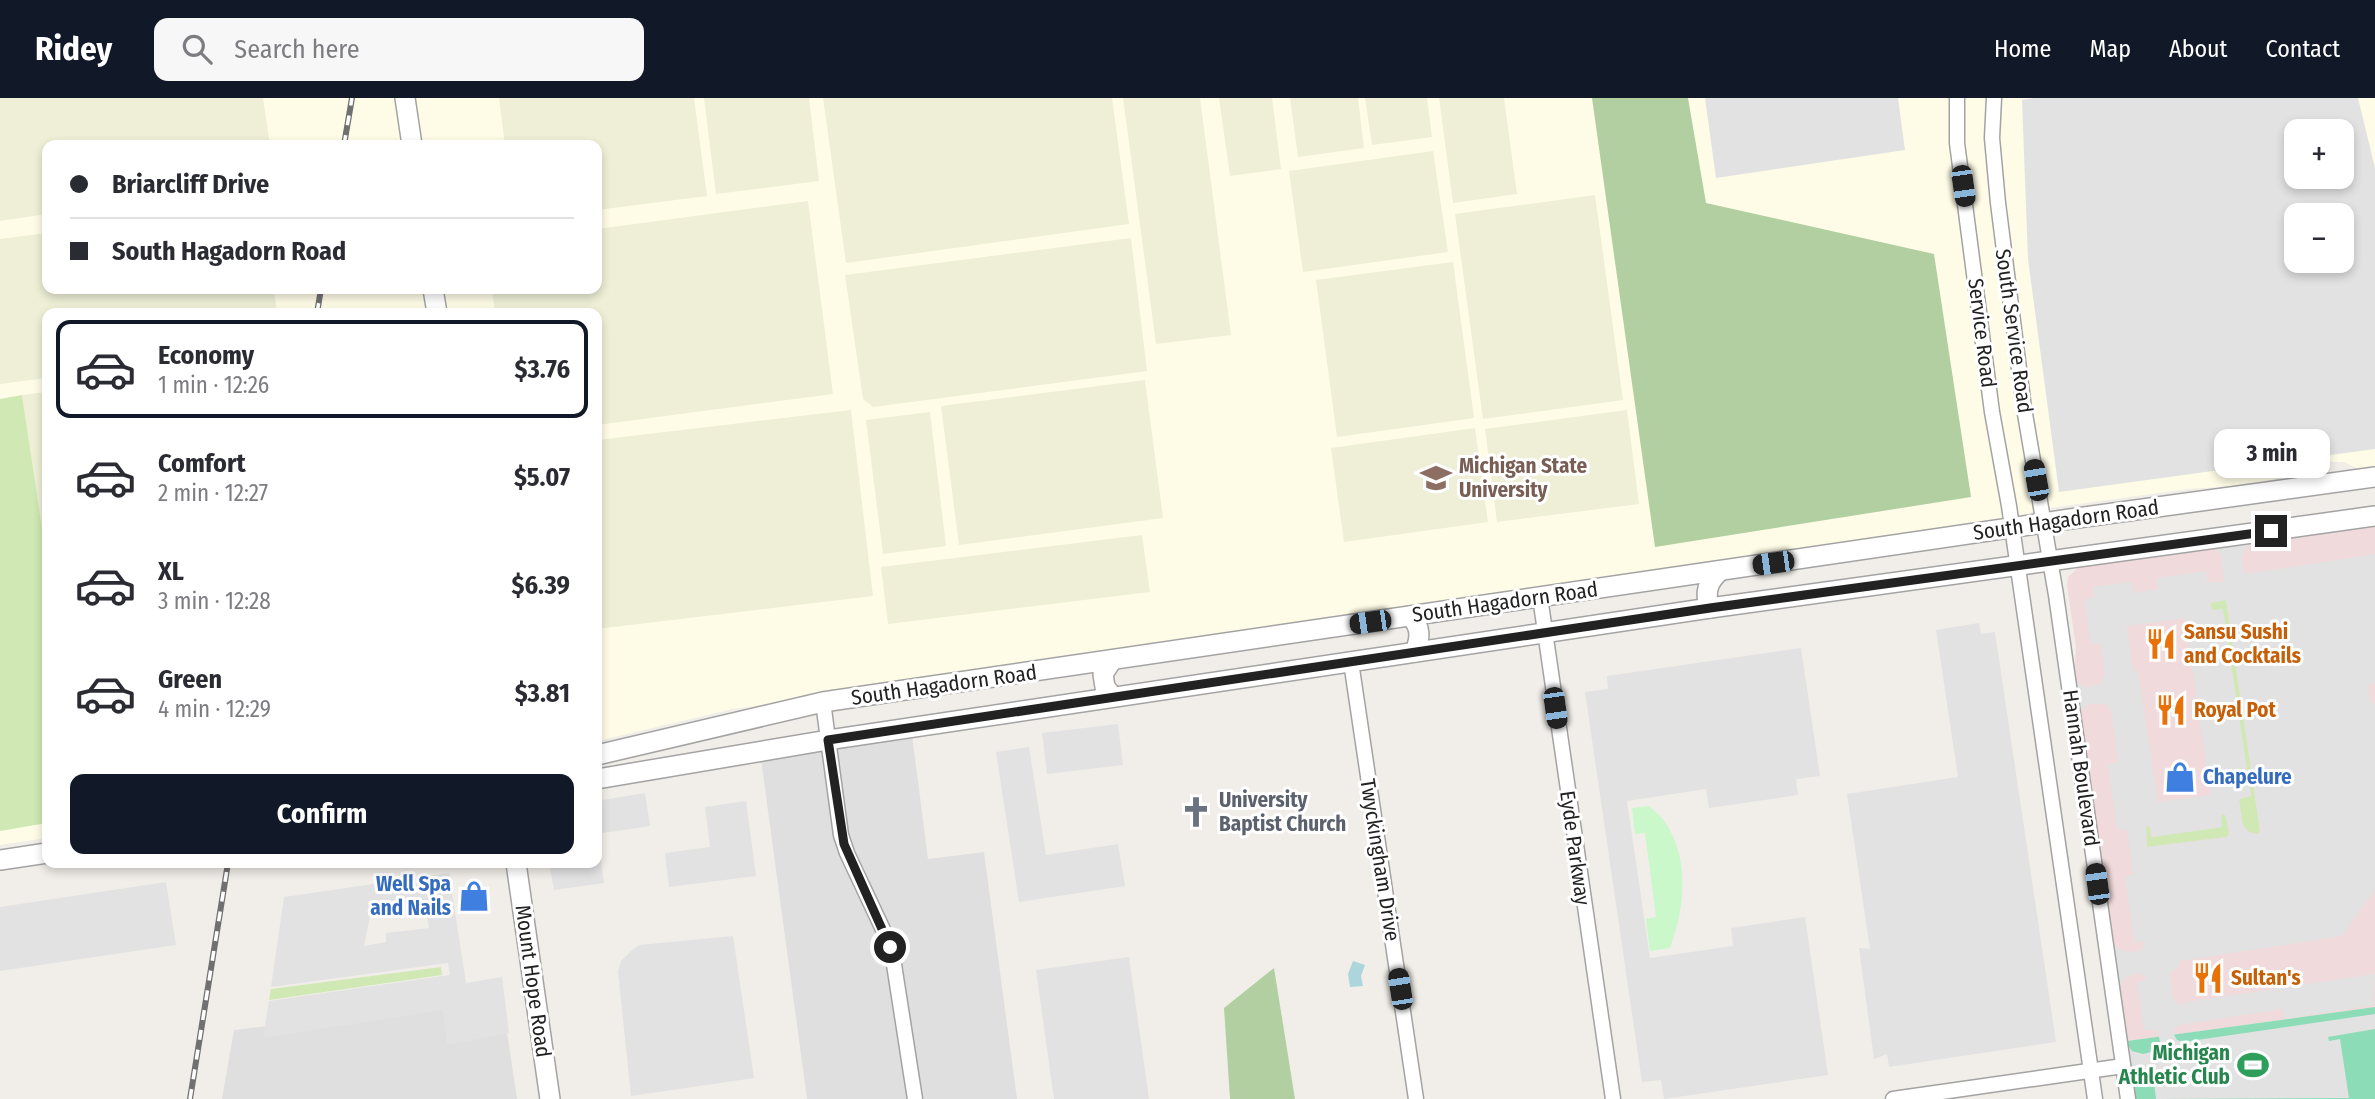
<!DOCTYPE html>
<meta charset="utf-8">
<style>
:root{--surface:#fff;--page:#f7f7f7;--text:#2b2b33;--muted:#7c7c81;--line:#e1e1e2;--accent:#111827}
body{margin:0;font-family:"Fira Sans Condensed",sans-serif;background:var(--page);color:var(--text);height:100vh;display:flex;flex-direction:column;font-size:26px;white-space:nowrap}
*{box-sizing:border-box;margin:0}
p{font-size:23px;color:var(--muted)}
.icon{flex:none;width:38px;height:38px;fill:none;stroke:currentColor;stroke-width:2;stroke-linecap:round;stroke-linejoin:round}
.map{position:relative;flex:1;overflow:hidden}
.side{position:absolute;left:42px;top:210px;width:560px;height:560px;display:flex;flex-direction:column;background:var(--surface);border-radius:14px;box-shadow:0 4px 10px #0003}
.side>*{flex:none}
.top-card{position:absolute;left:42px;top:42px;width:560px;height:154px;border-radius:14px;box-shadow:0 4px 10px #0003;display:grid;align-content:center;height:154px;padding:0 28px;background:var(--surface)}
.controls{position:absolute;left:2284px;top:21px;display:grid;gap:14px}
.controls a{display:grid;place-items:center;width:70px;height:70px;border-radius:14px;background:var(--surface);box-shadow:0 4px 10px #0003;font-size:35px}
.end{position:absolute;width:32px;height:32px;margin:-16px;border:9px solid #222;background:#fff;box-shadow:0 0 0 4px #fff}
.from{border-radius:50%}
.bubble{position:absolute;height:49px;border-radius:14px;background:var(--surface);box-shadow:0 4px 10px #0003;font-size:23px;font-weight:700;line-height:49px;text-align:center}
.car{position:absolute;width:21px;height:42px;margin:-21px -10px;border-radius:9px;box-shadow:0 0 5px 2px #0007;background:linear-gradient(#222 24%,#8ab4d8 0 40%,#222 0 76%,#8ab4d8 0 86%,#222 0)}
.top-card b{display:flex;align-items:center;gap:24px;height:66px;font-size:26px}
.top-card b+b{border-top:2px solid var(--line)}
.top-card i{width:18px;height:18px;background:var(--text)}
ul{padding:12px 0 0;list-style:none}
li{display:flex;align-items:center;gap:21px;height:98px;margin:0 14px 10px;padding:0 14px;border:4px solid transparent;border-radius:14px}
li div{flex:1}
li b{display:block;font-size:26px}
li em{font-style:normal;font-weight:700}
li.selected{border-color:var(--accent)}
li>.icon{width:63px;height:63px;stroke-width:1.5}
.cta{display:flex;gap:14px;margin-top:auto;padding:14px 28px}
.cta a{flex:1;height:80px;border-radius:14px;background:var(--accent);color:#fff;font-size:28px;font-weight:700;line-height:80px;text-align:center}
header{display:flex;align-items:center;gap:42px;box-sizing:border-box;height:98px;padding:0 35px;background:var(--accent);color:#fff}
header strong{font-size:33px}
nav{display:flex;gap:38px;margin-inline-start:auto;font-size:24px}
.search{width:490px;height:63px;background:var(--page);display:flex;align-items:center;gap:18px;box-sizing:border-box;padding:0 24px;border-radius:14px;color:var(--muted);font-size:26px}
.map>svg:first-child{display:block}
.residential{fill:#e0dfdf}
.commercial{fill:#f1dadb}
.education{fill:#fefce6;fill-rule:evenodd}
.farmland{fill:#eeefd6}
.grass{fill:#d0e8b3}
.forest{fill:#b1cfa0}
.park{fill:#caf8cb}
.pitch{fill:#8cdcb8}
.parking{fill:#e2e2e2;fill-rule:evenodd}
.water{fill:#acd5dc}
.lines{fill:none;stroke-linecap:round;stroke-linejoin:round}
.minor-casing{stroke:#a3a3a3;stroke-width:17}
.tertiary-casing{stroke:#a3a3a3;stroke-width:22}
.minor{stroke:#fff;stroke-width:14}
.tertiary{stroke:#fff;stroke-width:19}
.rail-casing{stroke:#707070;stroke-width:6}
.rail{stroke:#fff;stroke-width:3.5;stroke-dasharray:10;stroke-linecap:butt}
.route{stroke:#222;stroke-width:9}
.labels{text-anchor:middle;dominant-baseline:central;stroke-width:6;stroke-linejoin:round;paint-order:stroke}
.street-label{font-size:21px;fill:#222;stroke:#fff}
.education-label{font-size:21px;font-weight:bold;fill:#785e54;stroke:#fff;text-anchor:start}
.food-label{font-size:21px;font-weight:bold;fill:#c56008;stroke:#fff;text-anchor:start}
.shop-label{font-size:21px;font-weight:bold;fill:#366cbe;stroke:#fff;text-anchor:start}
.worship-label{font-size:21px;font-weight:bold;fill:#5b616d;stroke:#fff;text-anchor:start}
.leisure-label{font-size:21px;font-weight:bold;fill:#27864d;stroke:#fff;text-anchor:end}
</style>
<header>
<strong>Ridey</strong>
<div class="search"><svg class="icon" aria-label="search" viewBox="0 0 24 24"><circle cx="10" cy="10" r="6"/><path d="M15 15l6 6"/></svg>Search here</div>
<nav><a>Home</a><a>Map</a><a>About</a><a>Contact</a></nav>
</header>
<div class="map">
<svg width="2375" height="1001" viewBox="0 0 2375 1001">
<rect width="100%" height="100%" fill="#f1eee9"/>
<g class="residential">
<polygon points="912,637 928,761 984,754 1017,1001 807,1001 761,661"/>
<polygon points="502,900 517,1001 222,1001 234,932"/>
</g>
<polygon class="commercial" points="2375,427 2375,909 2127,943 2074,579 2076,549 2067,488 2068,479 2079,469"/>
<path class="education" d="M0 0H2375V372L2363 373 2344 364H2329L2253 387 2188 391 2034 412 2028 418 1993 425 733 611 597 643V215H47V740L0 747ZM2296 33H2342V79H2296ZM47 47H597V191H47ZM2296 117H2342V163H2296Z"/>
<g class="farmland">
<polygon points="0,0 263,0 270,47 47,47 47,116 0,123"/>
<polygon points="499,0 694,0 707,98 597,112 597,47 505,47"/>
<polygon points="704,0 809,0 819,83 716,96"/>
<polygon points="823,0 1112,0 1129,126 846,165"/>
<polygon points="1123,0 1200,0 1231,237 1156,246"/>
<polygon points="1219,0 1272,0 1281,71 1230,78"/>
<polygon points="1290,0 1358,0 1364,50 1298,59"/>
<polygon points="1365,0 1427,0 1432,39 1372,47"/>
<polygon points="1439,0 1504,0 1517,96 1453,105"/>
<polygon points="1433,53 1448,154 1303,174 1289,73"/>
<polygon points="1595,97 1623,302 1483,321 1455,116"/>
<polygon points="808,103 833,296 597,327 597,215 495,215 492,191 597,191 597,131"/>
<polygon points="47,135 47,191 274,191 277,215 47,215 47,280 0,286 0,141"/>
<polygon points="1131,140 1147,273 873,309 863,301 845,177"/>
<polygon points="1453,164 1474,320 1337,339 1316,182"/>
<polygon points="1145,282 1163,420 959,447 941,308"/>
<polygon points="47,294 47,463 22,297"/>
<polygon points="851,312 873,498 597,531 597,342"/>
<polygon points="1627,312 1639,406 1497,424 1485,331"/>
<polygon points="930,314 946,448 883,456 866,322"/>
<polygon points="1475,330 1488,424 1344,444 1331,350"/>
<polygon points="1142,437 1150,494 888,526 881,469"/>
</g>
<g class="grass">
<polygon points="22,297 47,463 47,725 0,733 0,301"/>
<path d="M2226 502 2260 733 2258 736C2239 734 2241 717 2239 701L2251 698 2230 560H2218V552L2228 550 2210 505Z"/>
<polygon points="2223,716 2226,718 2229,736 2226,739 2147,749 2146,728 2150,729 2151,739 2222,729 2221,719"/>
<polygon points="441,869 442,877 269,902 271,891"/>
</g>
<g class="forest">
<polygon points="1592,0 1688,0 1706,105 1934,156 1971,399 1655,449"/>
<polygon points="1274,870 1295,1001 1230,1001 1224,910"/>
</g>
<path class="park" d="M1649 708C1654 713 1661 718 1665 724 1690 760 1685 811 1670 850L1650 853 1646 821 1656 819 1645 735 1635 736 1632 710Z"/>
<polygon class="pitch" points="2375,909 2375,1001 2135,1001 2127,943"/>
<g class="parking">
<polygon points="1705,0 1898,0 1905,52 1716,80"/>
<path d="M2033 0H2358L2375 70V351L2059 394 2028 161 2022 2ZM2296 33H2342V79H2296ZM2296 117H2342V163H2296Z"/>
<path d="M2253 444 2245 451 2242 459 2243 472 2245 476 2375 456V585L2368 588 2370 603 2375 606V792L2342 838 2180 863 2178 870 2172 873 2170 878 2172 899 2176 905 2183 907 2186 904 2375 876 2374 907 2285 921 2282 911 2179 927 2174 932V937L2177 942 2183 944 2375 916V931L2328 939 2329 943 2340 941 2349 1000 2156 1001 2154 984 2163 983 2164 977 2155 972 2143 975 2136 980 2133 988 2127 946 2132 953 2143 956 2155 953 2160 943 2157 932H2144L2137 884 2146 882 2145 878 2140 875 2128 878 2122 884 2119 893 2112 843 2118 851 2127 854 2141 853 2146 845 2143 843 2134 845 2125 778 2133 776 2127 731 2117 732 2108 666 2115 665 2118 662 2111 613 2105 606H2089L2082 611 2080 619 2075 582 2085 589 2098 587 2105 578 2101 548 2098 545 2091 546 2084 502 2094 499 2093 489 2131 484 2135 495 2158 491 2157 480 2206 473 2208 484H2224L2221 456 2214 450ZM2226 502 2260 733 2258 736 2248 734 2243 728 2239 701 2251 698 2230 560H2218V552L2229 550 2223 511 2212 512 2210 505ZM2185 520 2211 697 2158 704 2138 573 2133 574 2127 528ZM2223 716 2226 718 2229 736 2227 739 2147 749 2146 728 2150 729 2152 739 2222 729 2221 719Z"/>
<polygon points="1979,525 1981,536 1995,534 2056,944 1889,969 1887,956 1874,961 1859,850 1870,851 1847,696 1958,679 1936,532"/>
<polygon points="1801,550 1820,678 1796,681 1798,697 1709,710 1706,691 1627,703 1650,860 1733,848 1731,830 1805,819 1828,977 1664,1001 1661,982 1642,984 1585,594 1608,591 1607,578"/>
<polygon points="1118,626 1123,667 1047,676 1042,635"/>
<polygon points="1029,649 1046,757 1118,746 1125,788 1019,804 996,654"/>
<polygon points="645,695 650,728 597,736 604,785 554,792 549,765 597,765 597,703"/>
<polygon points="746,703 756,778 669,789 665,755 710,749 705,709"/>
<path d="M449 775 466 885 502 879 509 935 447 947 443 912 263 940 269 903 450 877 448 865 271 889 284 799ZM373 803H378L380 814 425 807 429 830 386 835V844L364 848Z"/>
<polygon points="166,784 176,847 0,873 0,809"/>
<polygon points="733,838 754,980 631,998 618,874 621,863 631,853 640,847"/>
<polygon points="1129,859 1149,1001 1054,1001 1036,872"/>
</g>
<polygon class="water" points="1353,863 1365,867 1361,878 1363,888 1350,889 1348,876"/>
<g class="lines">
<defs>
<g id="minor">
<polyline points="1957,0 1957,45 1992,314 2009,408 2095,1001"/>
<polyline points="1994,0 1992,40 1998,105 2024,310 2056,497 2128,1001"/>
<polyline points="1540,499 1613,1001"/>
<polyline points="1351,564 1416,1001"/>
<polyline points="823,604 841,737 847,755 886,838 893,860 915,1001"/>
<polyline points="1893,1001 2123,968"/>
</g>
<g id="tertiary">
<polyline points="405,0 412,47"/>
<polyline points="433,191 437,215"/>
<path d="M1710 510C1704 495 1708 483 1720 473"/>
<path d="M1410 518C1422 529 1420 541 1415 554"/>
<polyline points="1112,562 1103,576 1105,589 1113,599"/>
<polyline points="597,657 823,604 2070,421 2375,379"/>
<polyline points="597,681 828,642 1710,510 2375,418"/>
<polyline points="0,762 47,755"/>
<polyline points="516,765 550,1001"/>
</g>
</defs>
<use href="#minor" class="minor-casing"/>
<use href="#tertiary" class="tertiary-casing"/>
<use href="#minor" class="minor"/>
<use href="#tertiary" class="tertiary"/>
<defs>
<g id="rail">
<polyline points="344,47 352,0"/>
<polyline points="317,215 321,191"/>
<polyline points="190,1001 228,765"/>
</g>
</defs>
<use href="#rail" class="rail-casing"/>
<use href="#rail" class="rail"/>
</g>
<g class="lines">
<polyline class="route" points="890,849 844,746 828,642 1710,510 2271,433"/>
</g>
<defs>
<symbol id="university-bare" viewBox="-9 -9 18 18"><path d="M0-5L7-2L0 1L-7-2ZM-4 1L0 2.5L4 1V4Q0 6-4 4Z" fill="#8d6e63" stroke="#fff" stroke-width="2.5" paint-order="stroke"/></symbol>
<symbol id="restaurant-bare" viewBox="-9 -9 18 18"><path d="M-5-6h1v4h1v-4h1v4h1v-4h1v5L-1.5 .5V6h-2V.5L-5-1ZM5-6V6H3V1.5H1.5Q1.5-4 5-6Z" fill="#e8710a" stroke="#fff" stroke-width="2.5" paint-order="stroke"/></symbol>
<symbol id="shop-bare" viewBox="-9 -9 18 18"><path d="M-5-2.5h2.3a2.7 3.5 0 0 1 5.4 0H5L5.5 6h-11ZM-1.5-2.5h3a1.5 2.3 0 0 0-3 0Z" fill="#3f7fe0" stroke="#fff" stroke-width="2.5" paint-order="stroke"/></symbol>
<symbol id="church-bare" viewBox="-9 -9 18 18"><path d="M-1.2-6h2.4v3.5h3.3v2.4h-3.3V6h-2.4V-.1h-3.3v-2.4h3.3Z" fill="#6b7280" stroke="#fff" stroke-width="2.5" paint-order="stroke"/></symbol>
<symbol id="stadium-bare" viewBox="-9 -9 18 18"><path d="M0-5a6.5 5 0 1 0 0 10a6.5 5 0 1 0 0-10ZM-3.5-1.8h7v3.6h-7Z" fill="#2e9e5b" stroke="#fff" stroke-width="2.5" paint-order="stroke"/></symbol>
</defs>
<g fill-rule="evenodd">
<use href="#university-bare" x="1414" y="358" width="44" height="44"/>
<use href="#restaurant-bare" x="2139" y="524" width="44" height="44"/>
<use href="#restaurant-bare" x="2149" y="590" width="44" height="44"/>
<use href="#shop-bare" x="2158" y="657" width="44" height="44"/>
<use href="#church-bare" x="1174" y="692" width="44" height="44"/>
<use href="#shop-bare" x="452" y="776" width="44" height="44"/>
<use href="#restaurant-bare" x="2186" y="858" width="44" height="44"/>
<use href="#stadium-bare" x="2231" y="945" width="44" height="44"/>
</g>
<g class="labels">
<g class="street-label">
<text transform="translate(2014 233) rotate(82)">South Service Road</text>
<text transform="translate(1982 235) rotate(83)">Service Road</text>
<text transform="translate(2066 422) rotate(-8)">South Hagadorn Road</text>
<text transform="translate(1505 504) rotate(-8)">South Hagadorn Road</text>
<text transform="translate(944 587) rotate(-8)">South Hagadorn Road</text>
<text transform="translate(2081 670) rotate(82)">Hannah Boulevard</text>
<text transform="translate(1575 750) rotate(82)">Eyde Parkway</text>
<text transform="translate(1380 762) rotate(81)">Twyckingham Drive</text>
<text transform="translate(533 883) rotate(82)">Mount Hope Road</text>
</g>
<g class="education-label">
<text x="1459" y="368">Michigan State<tspan x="1459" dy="24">University</tspan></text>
</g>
<g class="food-label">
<text x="2184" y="534">Sansu Sushi<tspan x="2184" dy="24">and Cocktails</tspan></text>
<text x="2194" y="612">Royal Pot</text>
<text x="2231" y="880">Sultan's</text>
</g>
<g class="shop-label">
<text x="2203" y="679">Chapelure</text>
<text x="451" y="786" text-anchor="end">Well Spa<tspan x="451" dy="24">and Nails</tspan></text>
</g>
<g class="worship-label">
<text x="1219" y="702">University<tspan x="1219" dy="24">Baptist Church</tspan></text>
</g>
<g class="leisure-label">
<text x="2230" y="955">Michigan<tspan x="2230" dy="24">Athletic Club</tspan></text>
</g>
</g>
</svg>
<div class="controls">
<a>+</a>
<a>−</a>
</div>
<i class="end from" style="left:890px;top:849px"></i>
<i class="end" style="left:2271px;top:433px"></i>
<div class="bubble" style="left:2214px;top:331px;width:116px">3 min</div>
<i class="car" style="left:1963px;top:88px;rotate:172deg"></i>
<i class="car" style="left:2036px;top:382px;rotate:350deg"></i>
<i class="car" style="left:1773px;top:465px;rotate:262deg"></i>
<i class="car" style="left:1370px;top:524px;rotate:262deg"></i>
<i class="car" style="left:1555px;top:610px;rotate:172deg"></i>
<i class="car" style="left:2097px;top:786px;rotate:352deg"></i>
<i class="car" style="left:1400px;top:891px;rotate:351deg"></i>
<div class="top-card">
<b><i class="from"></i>Briarcliff Drive</b>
<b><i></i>South Hagadorn Road</b>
</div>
<section class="side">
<ul>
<li class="selected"><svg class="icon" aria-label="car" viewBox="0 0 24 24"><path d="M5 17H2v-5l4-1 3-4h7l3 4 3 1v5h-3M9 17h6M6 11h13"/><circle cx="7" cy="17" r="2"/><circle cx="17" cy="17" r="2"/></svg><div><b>Economy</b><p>1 min · 12:26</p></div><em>$3.76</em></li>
<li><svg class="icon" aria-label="car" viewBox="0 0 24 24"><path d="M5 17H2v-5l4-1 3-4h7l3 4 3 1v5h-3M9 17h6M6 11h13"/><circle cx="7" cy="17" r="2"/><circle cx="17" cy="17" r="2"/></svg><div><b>Comfort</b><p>2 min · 12:27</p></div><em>$5.07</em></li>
<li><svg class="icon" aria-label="car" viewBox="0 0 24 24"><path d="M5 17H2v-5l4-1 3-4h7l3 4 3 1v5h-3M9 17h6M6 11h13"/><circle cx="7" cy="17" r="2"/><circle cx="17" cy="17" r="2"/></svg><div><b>XL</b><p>3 min · 12:28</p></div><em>$6.39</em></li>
<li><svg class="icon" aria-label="car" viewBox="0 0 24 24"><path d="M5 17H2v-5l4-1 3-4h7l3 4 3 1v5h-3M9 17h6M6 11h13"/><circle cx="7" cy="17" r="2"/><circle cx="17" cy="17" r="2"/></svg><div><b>Green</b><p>4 min · 12:29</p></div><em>$3.81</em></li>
</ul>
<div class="cta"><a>Confirm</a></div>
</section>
</div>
